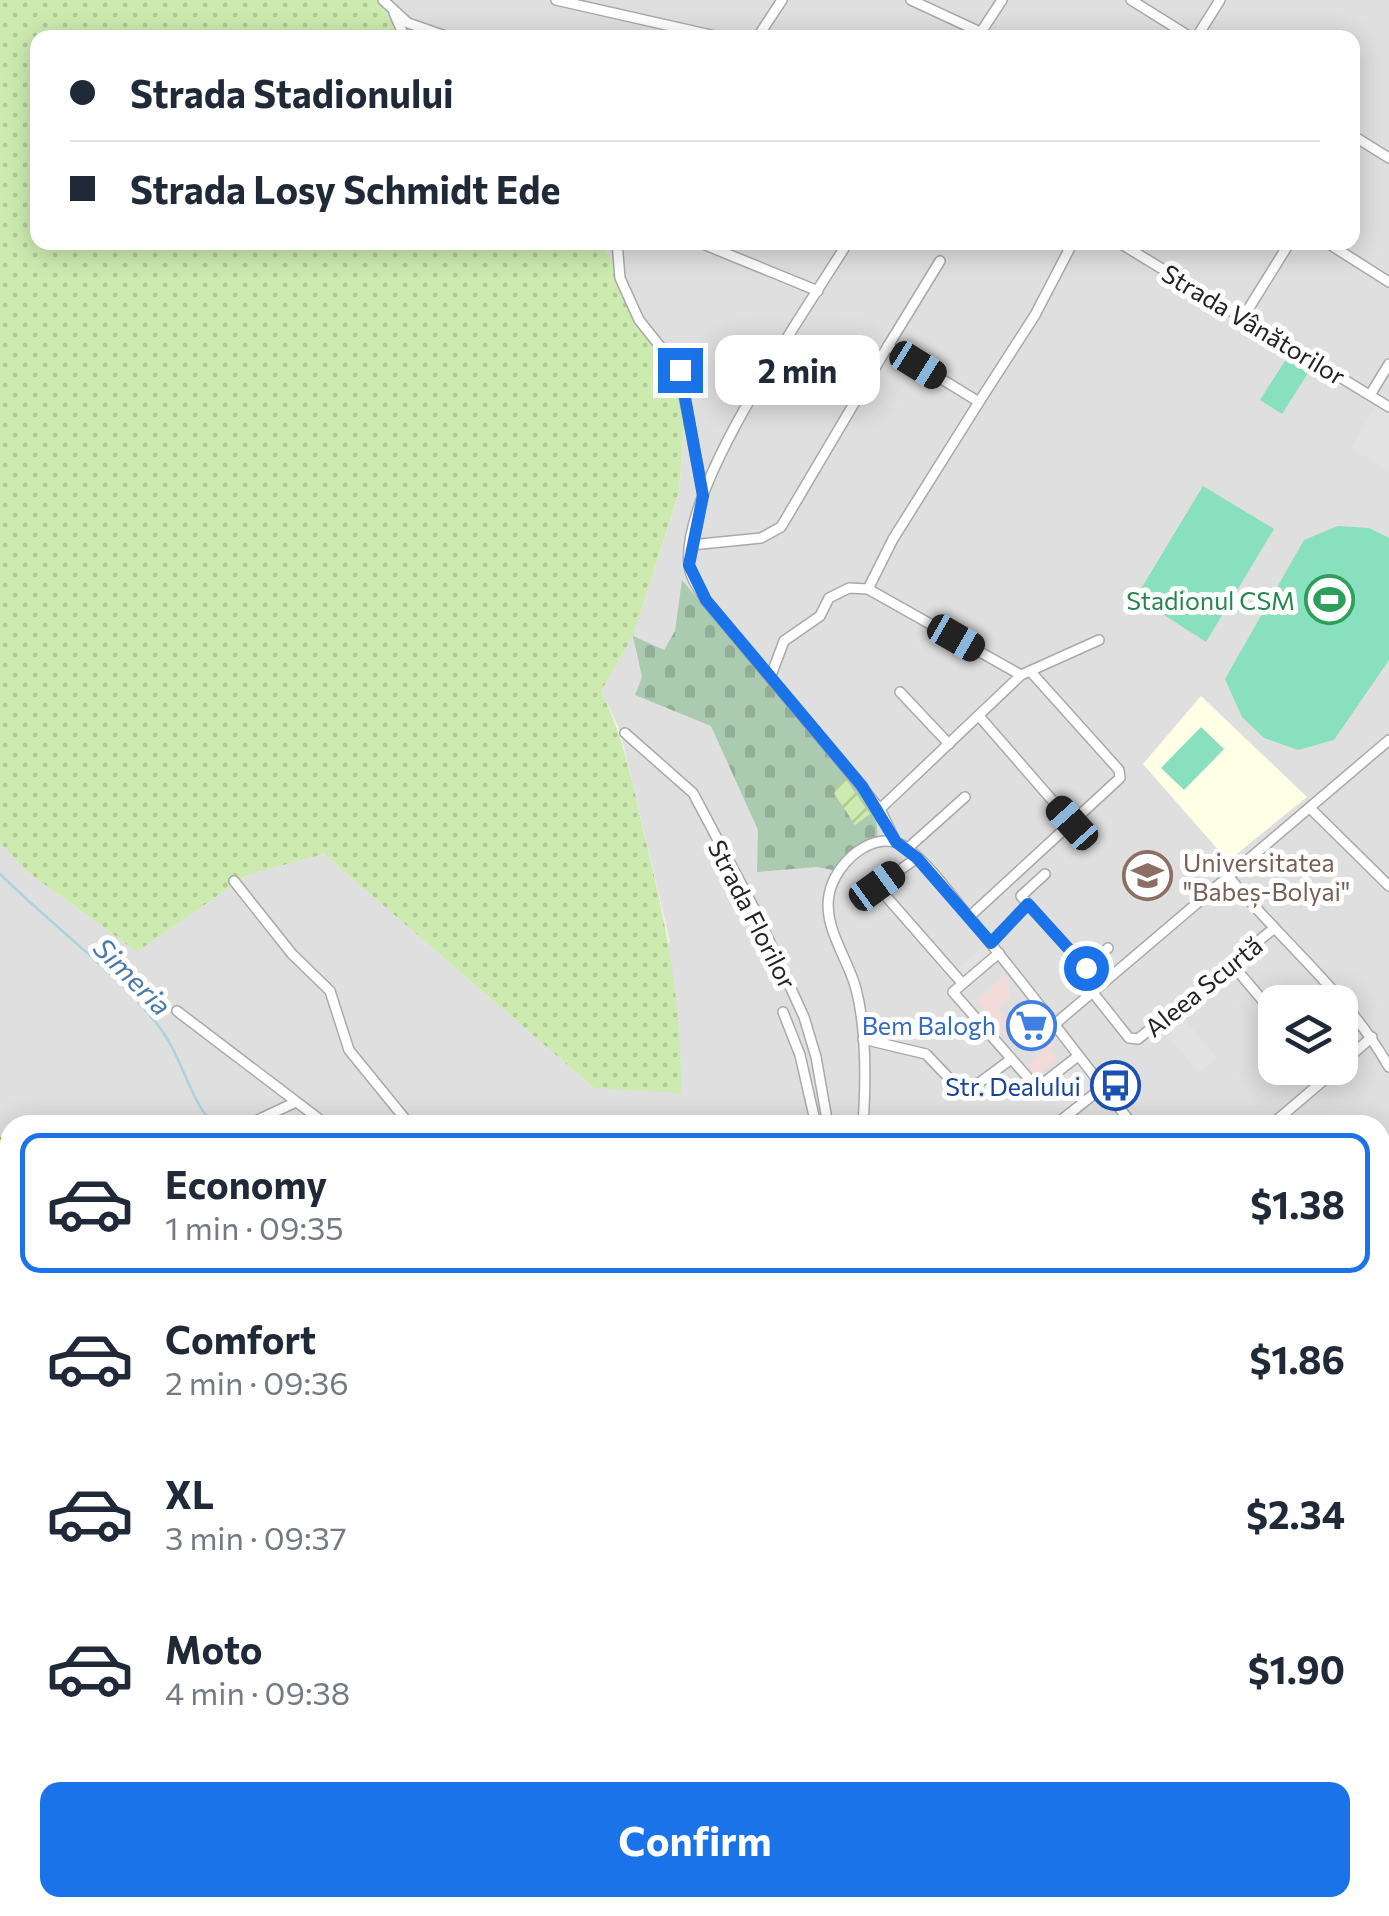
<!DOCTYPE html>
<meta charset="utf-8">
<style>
:root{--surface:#fff;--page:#f6f6f7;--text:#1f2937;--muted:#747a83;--line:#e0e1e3;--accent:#1a73e8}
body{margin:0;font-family:Commissioner,sans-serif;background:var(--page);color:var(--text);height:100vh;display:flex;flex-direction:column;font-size:38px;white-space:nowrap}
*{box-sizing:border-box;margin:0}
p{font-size:32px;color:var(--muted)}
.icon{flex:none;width:55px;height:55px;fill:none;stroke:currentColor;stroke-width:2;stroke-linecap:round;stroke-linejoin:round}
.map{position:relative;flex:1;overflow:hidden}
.panel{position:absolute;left:0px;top:1115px;width:1390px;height:802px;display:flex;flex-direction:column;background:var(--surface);border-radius:30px 30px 0 0;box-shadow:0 5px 25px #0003}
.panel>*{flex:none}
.top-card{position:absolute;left:30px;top:30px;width:1330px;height:220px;border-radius:20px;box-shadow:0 5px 25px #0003;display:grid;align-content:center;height:220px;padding:0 40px;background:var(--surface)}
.fabs{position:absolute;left:1258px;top:985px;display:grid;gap:20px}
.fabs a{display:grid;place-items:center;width:100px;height:100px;border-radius:20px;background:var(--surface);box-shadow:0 5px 25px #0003;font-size:50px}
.end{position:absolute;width:45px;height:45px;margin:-22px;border:12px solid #1a73e8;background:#fff;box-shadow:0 0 0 5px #fff}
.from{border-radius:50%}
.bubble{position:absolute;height:70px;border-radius:20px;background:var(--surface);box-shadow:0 5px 25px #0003;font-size:32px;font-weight:700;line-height:70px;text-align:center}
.car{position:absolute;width:30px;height:60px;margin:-30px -15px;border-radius:12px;box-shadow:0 0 8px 2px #0007;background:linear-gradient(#222 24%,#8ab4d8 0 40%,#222 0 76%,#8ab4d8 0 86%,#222 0)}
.top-card b{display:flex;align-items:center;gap:35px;height:95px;font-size:38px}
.top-card b+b{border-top:2px solid var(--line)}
.top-card i{width:25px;height:25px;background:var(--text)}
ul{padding:18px 0 0;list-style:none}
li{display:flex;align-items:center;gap:30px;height:140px;margin:0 20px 15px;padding:0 20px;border:5px solid transparent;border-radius:20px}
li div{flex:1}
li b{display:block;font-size:38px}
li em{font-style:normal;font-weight:700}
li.current{border-color:var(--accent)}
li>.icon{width:90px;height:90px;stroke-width:1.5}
.button{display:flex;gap:20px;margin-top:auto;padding:20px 40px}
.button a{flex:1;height:115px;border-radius:20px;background:var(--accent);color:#fff;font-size:40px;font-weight:700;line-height:115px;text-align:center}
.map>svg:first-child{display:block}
.residential{fill:#e0dfdf;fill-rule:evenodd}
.commercial{fill:#f2dad9}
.industrial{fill:url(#industrial-grid)}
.education{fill:#ffffe5}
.farmland{fill:url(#farmland-rules)}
.grass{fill:url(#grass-dots)}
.cemetery{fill:url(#cemetery-stones)}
.garden{fill:url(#garden-furrows)}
.pitch{fill:#88e0be}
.parking{fill:#e2e2e2}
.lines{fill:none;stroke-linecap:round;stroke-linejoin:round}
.stream{stroke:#aad3df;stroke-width:2.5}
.minor-casing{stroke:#a9a9a9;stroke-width:12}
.major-casing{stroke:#a06b00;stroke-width:15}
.minor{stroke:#fff;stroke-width:9}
.major{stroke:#fcd6a4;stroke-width:11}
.route{stroke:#1a73e8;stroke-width:12}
.labels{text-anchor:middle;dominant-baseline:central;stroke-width:10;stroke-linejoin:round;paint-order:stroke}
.street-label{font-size:25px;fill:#222;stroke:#fff}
.leisure-label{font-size:25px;fill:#27864d;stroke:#fff;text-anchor:end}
.education-label{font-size:25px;fill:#785e54;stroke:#fff;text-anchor:start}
.shop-label{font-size:25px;fill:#366cbe;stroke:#fff;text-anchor:end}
.transit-label{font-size:25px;fill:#164399;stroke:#fff;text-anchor:end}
.water-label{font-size:28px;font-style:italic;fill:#4a7aab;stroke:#fff}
</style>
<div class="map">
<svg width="1389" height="1916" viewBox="0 0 1389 1916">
<defs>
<pattern id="industrial-grid" width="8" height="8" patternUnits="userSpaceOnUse" patternTransform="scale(2.5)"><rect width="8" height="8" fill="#ebdbe8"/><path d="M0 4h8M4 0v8" fill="none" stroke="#c9bcc7"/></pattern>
<pattern id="farmland-rules" width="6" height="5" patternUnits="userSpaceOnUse" patternTransform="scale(2.5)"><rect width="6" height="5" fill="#eef0d5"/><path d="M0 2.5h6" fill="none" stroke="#ccceb7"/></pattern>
<pattern id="grass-dots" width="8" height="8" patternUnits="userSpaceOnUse" patternTransform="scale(2.5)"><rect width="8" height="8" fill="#cdebb0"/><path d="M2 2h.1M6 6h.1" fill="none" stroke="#b0c997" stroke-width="1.8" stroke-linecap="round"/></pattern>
<pattern id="cemetery-stones" width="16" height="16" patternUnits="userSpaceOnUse" patternTransform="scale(2.5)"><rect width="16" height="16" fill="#aacbaf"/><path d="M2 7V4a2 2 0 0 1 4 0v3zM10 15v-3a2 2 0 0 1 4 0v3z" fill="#92ae96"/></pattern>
<pattern id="garden-furrows" width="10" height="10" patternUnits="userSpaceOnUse" patternTransform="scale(2.5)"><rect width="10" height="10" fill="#cdebb0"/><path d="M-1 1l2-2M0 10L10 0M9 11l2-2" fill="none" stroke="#b0c997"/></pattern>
</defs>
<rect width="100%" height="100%" fill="#f2efe9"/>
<g class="residential">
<path d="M387 0H1389V1898L1380 1895V1125H10V1554L0 1566V843L25 870 137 952 247 875 324 854 594 1088 670 941 620 730 601 691 633 636 679 494 685 413 637 300 600 243 1352 242V38H405ZM1275 1002H1340V1068H1275Z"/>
<polygon points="392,1908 1285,1908 1287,1916 386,1916"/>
</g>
<polygon class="commercial" points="1006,973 1011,996 997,1009 1016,1023 1027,1014 1054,1045 1050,1049 1057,1058 1036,1078 1028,1064 1043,1051 1019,1024 1005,1036 977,1001"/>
<polygon class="industrial" points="1135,1908 1252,1908 1264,1916 1144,1916"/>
<polygon class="education" points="1201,696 1307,797 1228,861 1143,764"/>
<polygon class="farmland" points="1380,1895 1389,1898 1389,1916 1287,1916 1285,1908 1380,1908"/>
<g class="grass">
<path d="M0 0H387L405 37 38 38V242L600 243 637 300 685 413 679 493 633 636 601 691C624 738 633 786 645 837 666 923 682 1004 681 1093L594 1088 324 854 247 875 137 952 25 870 0 843Z"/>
<polygon points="10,1554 10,1908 392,1908 386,1916 0,1916 0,1566"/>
</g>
<polygon class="cemetery" points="682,580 876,813 878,842 838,871 817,867 757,872 758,830 711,726 635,695 642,677 633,636 664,650 675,631"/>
<polygon class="garden" points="845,778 870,814 855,825 834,793"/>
<g class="pitch">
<polygon points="1288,356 1310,370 1282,414 1260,400"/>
<polygon points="1203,486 1274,529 1206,642 1136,597"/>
<polygon points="1338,526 1369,528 1389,538 1389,660 1334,740 1298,750 1264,738 1242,717 1225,679 1304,540"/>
<polygon points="1201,727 1224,749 1184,790 1161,768"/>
</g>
<g class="parking">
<polygon points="1377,404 1389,411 1389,472 1351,448"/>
<polygon points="889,889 958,968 987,943 994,951 954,986 878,898"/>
<polygon points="1179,1012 1217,1058 1199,1073 1160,1027"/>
<polygon points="1082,1061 1101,1085 1063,1115 1044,1091"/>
</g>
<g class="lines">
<g class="stream">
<path d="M0 874C49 923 115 971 157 1024 182 1055 187 1094 213 1125"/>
<polyline points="1309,1908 1311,1916"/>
</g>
<defs>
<g id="minor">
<polyline points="383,0 408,23 451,38"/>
<polyline points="556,0 724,38"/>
<polyline points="911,0 993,38"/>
<polyline points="1131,0 1192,38"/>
<polyline points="394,13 405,38"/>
<polyline points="757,38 782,0"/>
<polyline points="977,38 1002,0"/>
<polyline points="1196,38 1220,0"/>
<polyline points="1352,135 1389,158"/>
<polyline points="617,242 620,278 639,320 679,370 703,493"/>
<polyline points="698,242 818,291"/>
<path d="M848 242C805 312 680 488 689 566 691 580 699 589 706 601L880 809 896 842"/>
<polyline points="1118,242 1389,407"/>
<polyline points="1326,242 1389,282"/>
<polyline points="940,261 888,346 979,402 1035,315 1073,242"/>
<polyline points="1244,316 1290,242"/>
<polyline points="1370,395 1389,364"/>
<polyline points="691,545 761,538 781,527 888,346"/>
<polyline points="868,589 1021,675"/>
<polyline points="770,678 784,641 820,616 829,598 849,588 868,589 893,539 979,402"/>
<polyline points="900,692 949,744"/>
<polyline points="979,716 1072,823"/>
<polyline points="625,733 693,793 755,910 804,1017 816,1057 828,1125"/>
<polyline points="1310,808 1389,886"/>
<polyline points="880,809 1021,675 1099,640"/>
<polyline points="908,848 965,797"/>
<polyline points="917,858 877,886 962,983"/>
<path d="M1229 877C1282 942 1347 993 1389 1067"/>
<polyline points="234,881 292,954 330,991 349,1050 410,1125"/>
<polyline points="1028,904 1021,896 1045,874"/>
<polyline points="969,917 1120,778 1119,770 1031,672"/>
<polyline points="991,943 1028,904 1086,968 1108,948"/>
<polyline points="999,953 953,992 1037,1088 1078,1056"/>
<polyline points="1231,963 1275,1015"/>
<polyline points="1094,994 1129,1038 1138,1039 1272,930"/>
<polyline points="177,1011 327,1125"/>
<polyline points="783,1012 800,1055 816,1125"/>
<polyline points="1055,1024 1389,740"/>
<polyline points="863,1039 926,1054 964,1094 1010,1060"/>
<polyline points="1340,1065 1372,1037"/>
<polyline points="247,1125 296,1102"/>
<path d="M863 1125C866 1081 867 1031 856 989 848 958 823 928 829 895 834 864 875 825 907 848 930 865 950 894 968 916 1025 984 1077 1055 1133 1125"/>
<polyline points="1055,1125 1103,1087"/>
<polyline points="1271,1125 1338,1068"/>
<polyline points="0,1170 10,1163"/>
<polyline points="1380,1227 1389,1223"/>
<polyline points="1380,1307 1389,1303"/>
<polyline points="1380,1400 1389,1397"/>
<polyline points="0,1424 10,1446"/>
<polyline points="0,1533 10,1542"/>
<polyline points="0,1580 10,1568"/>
<polyline points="1380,1838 1389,1841"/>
<polyline points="780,1908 793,1916"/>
<polyline points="430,1916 436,1908"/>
</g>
<g id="major">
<polyline points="0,1145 10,1155"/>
<polyline points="1380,1504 1389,1502"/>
<polyline points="971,1916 976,1908"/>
</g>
</defs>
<use href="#minor" class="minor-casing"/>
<use href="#major" class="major-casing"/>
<use href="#minor" class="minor"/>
<use href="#major" class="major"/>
</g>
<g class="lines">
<polyline class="route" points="680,370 703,496 689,565 706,600 862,786 896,842 917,858 991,943 1028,904 1086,968"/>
</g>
<defs>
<symbol id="stadium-ring" viewBox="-11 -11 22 22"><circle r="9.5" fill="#fff" stroke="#2e9e5b" stroke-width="1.5"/><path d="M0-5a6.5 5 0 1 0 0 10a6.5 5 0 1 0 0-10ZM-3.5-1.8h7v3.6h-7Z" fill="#2e9e5b"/></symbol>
<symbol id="university-ring" viewBox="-11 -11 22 22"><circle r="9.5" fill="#fff" stroke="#8d6e63" stroke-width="1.5"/><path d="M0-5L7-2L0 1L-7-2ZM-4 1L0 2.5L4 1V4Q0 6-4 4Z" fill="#8d6e63"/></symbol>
<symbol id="supermarket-ring" viewBox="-11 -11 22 22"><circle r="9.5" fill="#fff" stroke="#3f7fe0" stroke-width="1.5"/><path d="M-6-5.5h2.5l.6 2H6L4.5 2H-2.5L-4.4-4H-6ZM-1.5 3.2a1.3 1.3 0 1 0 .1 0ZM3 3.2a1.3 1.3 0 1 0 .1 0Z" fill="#3f7fe0"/></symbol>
<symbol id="bus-ring" viewBox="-11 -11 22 22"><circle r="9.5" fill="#fff" stroke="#1a4fb4" stroke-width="1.5"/><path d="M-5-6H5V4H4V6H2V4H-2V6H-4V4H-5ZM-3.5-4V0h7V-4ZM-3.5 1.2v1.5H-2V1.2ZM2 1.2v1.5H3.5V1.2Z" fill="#1a4fb4"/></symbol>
</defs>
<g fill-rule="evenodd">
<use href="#stadium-ring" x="1302" y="572" width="55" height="55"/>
<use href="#university-ring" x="1120" y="848" width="55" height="55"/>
<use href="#supermarket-ring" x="1004" y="998" width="55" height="55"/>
<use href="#bus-ring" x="1088" y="1058" width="55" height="55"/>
</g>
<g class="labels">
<g class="street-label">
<text transform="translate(1254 324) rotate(31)">Strada Vânătorilor</text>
<text transform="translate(753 914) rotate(63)">Strada Florilor</text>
<text transform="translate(1203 986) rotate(-39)">Aleea Scurtă</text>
</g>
<g class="leisure-label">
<text x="1295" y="600">Stadionul CSM</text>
</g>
<g class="education-label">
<text x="1183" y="862">Universitatea<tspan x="1183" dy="29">"Babeș-Bolyai"</tspan></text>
</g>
<g class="shop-label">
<text x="996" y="1025">Bem Balogh</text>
</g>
<g class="transit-label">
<text x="1081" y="1086">Str. Dealului</text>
</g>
<g class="water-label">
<text transform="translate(133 976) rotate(45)">Simeria</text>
</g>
</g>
</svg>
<div class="fabs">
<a><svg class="icon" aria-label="layers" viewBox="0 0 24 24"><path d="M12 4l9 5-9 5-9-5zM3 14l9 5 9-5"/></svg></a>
</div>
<i class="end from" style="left:1086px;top:968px"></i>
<i class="end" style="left:680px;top:370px"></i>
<div class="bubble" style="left:715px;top:335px;width:165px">2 min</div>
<i class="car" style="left:918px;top:365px;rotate:122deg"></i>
<i class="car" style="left:956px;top:638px;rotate:120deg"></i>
<i class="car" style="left:1072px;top:823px;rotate:318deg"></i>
<i class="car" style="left:877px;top:886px;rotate:54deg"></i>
<div class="top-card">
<b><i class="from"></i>Strada Stadionului</b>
<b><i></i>Strada Losy Schmidt Ede</b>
</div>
<section class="panel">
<ul>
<li class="current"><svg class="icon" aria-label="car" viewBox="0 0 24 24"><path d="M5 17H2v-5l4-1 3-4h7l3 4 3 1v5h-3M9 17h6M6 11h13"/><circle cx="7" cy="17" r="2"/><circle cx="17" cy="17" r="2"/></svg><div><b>Economy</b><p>1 min · 09:35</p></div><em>$1.38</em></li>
<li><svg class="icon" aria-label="car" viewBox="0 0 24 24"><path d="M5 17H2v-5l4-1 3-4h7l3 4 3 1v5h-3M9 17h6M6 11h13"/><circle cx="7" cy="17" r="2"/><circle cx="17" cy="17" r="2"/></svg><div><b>Comfort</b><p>2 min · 09:36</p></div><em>$1.86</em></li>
<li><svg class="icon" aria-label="car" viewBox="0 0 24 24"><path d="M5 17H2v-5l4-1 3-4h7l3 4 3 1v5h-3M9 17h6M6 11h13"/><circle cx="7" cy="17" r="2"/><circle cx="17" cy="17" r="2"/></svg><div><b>XL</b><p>3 min · 09:37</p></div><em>$2.34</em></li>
<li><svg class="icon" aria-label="car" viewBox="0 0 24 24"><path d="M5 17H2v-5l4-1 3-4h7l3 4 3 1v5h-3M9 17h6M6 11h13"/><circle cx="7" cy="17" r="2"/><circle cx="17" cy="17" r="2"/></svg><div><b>Moto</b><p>4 min · 09:38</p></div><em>$1.90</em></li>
</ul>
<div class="button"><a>Confirm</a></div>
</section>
</div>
